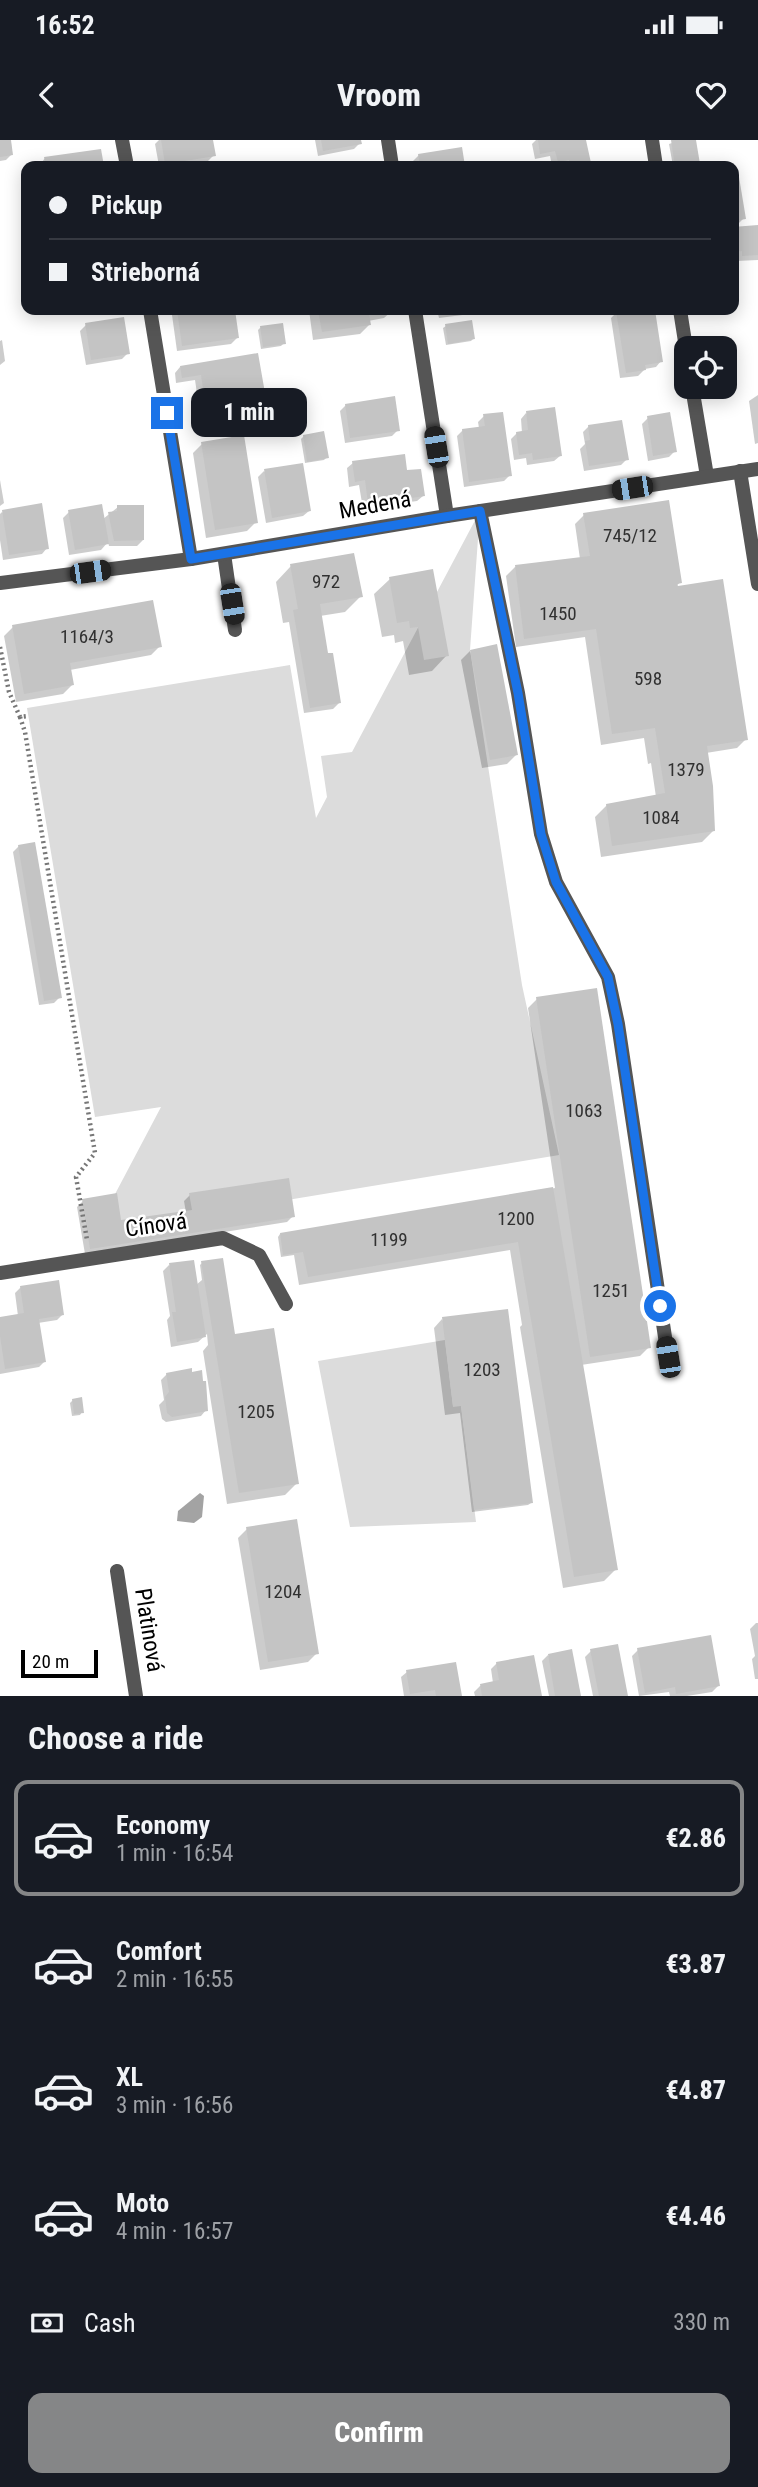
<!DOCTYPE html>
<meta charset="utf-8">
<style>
:root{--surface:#171b24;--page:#20242c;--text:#f1f3f6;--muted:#9ea1a6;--line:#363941;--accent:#858687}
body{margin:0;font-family:"Roboto Condensed",sans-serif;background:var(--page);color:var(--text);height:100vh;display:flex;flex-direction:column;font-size:26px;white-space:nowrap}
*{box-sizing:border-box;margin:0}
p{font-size:23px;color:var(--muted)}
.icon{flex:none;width:38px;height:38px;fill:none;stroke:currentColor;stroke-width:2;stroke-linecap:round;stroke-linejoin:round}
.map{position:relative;height:1556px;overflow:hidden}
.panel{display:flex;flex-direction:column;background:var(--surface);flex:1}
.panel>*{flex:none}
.banner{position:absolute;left:21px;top:21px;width:718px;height:154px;border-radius:14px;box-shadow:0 4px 18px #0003;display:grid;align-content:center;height:154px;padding:0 28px;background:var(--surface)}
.fabs{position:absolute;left:674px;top:196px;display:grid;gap:14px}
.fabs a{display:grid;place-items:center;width:63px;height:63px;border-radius:14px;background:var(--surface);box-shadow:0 4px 18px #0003;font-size:35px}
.scale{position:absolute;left:21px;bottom:18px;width:77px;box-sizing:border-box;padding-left:7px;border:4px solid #000;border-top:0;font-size:19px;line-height:24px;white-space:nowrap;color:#000;-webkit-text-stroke:5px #fff;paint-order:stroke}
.end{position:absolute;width:32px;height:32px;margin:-16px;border:9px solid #1a73e8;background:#fff;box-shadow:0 0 0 4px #fff}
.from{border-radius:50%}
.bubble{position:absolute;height:49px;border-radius:14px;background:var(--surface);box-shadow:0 4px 18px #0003;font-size:23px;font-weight:800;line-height:49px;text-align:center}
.car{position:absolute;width:21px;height:42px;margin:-21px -10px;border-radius:9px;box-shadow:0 0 5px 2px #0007;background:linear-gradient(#222 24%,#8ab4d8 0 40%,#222 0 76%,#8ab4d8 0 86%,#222 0)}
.banner b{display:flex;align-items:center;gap:24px;height:66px;font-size:26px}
.banner b+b{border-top:2px solid var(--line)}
.banner i{width:18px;height:18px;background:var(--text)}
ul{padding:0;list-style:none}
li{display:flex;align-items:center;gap:21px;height:116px;margin:0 14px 10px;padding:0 14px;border:4px solid transparent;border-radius:14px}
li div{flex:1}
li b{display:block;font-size:26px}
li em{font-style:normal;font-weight:800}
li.selected{border-color:var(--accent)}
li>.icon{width:63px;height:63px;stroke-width:1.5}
h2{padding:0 28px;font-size:32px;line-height:84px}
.pay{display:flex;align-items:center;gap:18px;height:77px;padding:0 28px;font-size:26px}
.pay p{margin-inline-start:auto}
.cta{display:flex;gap:14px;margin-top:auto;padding:14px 28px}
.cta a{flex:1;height:80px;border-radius:14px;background:var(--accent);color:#fff;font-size:28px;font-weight:800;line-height:80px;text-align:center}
.status{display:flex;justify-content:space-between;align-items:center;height:49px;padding:0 35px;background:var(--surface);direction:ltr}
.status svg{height:19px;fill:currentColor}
header{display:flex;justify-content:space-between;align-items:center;height:91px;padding:0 28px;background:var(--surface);font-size:32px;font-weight:800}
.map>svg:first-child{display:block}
.green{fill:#dcdcdc}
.water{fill:#a3a3a3}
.shadow{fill:#0003}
.building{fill:#c4c4c4}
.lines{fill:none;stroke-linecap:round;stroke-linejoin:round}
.path{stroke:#777;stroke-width:4.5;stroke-dasharray:2 3.5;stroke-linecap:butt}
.service{stroke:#555;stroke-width:14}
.minor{stroke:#555;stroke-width:14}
.route{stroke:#1a73e8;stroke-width:9}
.labels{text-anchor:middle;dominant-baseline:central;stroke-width:5;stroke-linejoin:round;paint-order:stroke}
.number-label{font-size:19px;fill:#313131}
.street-label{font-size:23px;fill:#000;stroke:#fff}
</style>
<div class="status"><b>16:52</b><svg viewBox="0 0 49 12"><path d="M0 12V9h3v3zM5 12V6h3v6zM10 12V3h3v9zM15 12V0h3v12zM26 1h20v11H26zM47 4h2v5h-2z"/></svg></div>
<header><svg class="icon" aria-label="back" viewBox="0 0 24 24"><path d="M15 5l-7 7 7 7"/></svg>Vroom<svg class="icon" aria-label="heart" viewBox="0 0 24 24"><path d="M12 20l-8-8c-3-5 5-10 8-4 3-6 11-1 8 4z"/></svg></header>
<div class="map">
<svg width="758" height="1556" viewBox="0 0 758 1556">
<rect width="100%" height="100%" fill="#fff"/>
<g class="green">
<polygon points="480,371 470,510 522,845 559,1015 95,1092 161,967 95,977 27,568 290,525 316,678 327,657 321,616 352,612"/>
<polygon points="445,1200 453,1266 461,1266 476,1382 350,1387 318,1221"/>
</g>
<polygon class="water" points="200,1353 204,1356 202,1377 194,1383 177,1381 178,1371"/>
<g class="shadow">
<polygon points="0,0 9,0 12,14 6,20 0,21"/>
<polygon points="159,0 211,0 214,15 208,21 159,26 155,4"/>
<polygon points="315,0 359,0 360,3 354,9 318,16"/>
<polygon points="536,0 585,0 589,23 585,26 552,26 550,16 535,19 532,4"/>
<polygon points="681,0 694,0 698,26 711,23 712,26 673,26 669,4"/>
<polygon points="461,9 464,26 414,26 413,21 419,15"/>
<polygon points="100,11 102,26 39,26 45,18"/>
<polygon points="364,22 365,26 338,26"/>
<polygon points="733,40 744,78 738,84 733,85"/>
<polygon points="758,87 758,120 737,121 736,116 733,117 733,89"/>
<polygon points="177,170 233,170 237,198 231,204 177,211 172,175"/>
<polygon points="309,170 393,170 384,178 368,181 369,185 360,194 313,200"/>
<polygon points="437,170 502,170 439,178"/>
<polygon points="633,170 654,170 661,221 656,227 645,229 638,236 620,238 611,178 617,172"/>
<polygon points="86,185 128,213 122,219 86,225 80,191"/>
<polygon points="446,186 473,199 471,201 446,205 443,188"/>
<polygon points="261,187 284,203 281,206 261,209 258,190"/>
<polygon points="2,200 5,221 0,225 0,201"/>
<polygon points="180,227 263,252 257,258 199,267 195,240 176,243 175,233"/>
<polygon points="758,255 758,303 755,304 749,261"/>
<polygon points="346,265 398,290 392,296 345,303 340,271"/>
<polygon points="526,273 560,316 554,321 527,325 526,318 514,320 511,299 517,293 522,293 521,279"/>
<polygon points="484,276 510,335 504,341 464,347 457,296 463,290 479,288 478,282"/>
<polygon points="648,278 675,311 669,317 648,321 642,284"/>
<polygon points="589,286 627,319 621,325 584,331 580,309 585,304 583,292"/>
<polygon points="304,296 327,317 324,320 305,323 301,299"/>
<polygon points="202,304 256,382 247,391 206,398 193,313"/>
<polygon points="353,323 406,332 423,356 417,361 363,369 359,345 349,347 347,328"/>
<polygon points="264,331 309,371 303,376 266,383 258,337"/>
<polygon points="0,340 4,363 0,366"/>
<polygon points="118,367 143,400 137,406 109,406 108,402 101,410 69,415 63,378 69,372 103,379"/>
<polygon points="2,372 47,408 42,414 3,420 0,400 0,374"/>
<polygon points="584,375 680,442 674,449 746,599 737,608 706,613 713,691 702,702 601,717 595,677 607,665 656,657 651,623 648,624 644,598 601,605 585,497 516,507 506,436 515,427 580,419 575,384"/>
<polygon points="291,426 361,456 345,472 320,476 327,515 339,563 333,569 304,573 289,482 283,483 276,442"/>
<polygon points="390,439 447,515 432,531 409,535 403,501 395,503 394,495 382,497 374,454"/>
<polygon points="13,487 160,506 151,515 70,530 72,545 63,554 16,562 4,496"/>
<polygon points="470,511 516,615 507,624 482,628 461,520"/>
<polygon points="19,706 60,857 54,863 39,865 13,712"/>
<polygon points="537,859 649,1207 640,1216 581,1225 616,1429 604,1441 563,1448 520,1187 522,1185 510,1110 299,1145 294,1115 281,1117 278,1097 280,1094 555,1048 528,868"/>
<polygon points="190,1055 293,1076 287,1082 85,1114 77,1067 83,1061 120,1082 186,1073 184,1061"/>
<polygon points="202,1123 297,1343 285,1355 227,1364 203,1211 208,1205 207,1194 198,1202 171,1207 167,1180 170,1176 163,1131 169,1125 196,1145 202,1140 200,1125"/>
<polygon points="21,1147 63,1174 57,1180 38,1183 45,1221 39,1227 0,1234 0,1179 18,1176 15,1153"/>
<polygon points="442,1179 531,1363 528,1365 472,1372 460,1273 445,1275 434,1188"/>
<polygon points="167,1234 191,1234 206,1270 201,1276 166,1282 162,1279 159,1265 164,1260 161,1240"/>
<polygon points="73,1260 82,1272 80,1275 72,1276 70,1263"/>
<polygon points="247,1389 317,1513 308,1522 260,1530 238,1398"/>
<polygon points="756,1483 758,1483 758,1539 755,1539 752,1519 755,1516 750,1489"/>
<polygon points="638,1510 718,1546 712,1552 687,1556 670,1556 669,1552 639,1556 632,1516"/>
<polygon points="591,1511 626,1556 593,1556 585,1517"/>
<polygon points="548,1515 579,1556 549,1556 542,1521"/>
<polygon points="497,1523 540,1556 475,1556 474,1552 480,1546 493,1543 491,1529"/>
<polygon points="407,1532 460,1556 404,1556 401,1537"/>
</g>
<g class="building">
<polygon points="0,0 11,0 13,15 0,17"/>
<polygon points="161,0 213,0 216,16 165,24"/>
<polygon points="321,0 361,0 362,4 323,11"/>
<polygon points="538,0 586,0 591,23 571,26 569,20 558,22 555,11 540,14"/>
<polygon points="671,0 696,0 700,24 713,21 714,26 675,26"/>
<polygon points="462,7 465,26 420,26 418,14"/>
<polygon points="101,9 104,26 46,26 44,17"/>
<polygon points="739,37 746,79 733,81 733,38"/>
<polygon points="758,85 758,115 742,116 742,111 733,112 733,87"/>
<polygon points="177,170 235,170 239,198 182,206"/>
<polygon points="318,170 388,170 388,171 369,174 371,185 322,192"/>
<polygon points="621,170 655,170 663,222 645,225 646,230 626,233 616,171"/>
<polygon points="124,177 130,214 91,220 85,183"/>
<polygon points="472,180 475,199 448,204 445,184"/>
<polygon points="283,183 286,204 263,207 260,186"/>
<polygon points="258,213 265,253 205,262 201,235 182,238 180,226"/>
<polygon points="395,256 400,291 350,298 345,264"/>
<polygon points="555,267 562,316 533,320 532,313 519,315 516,292 528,290 526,271"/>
<polygon points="503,272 512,336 469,342 462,289 485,286 483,274"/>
<polygon points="670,272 677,312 653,316 647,276"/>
<polygon points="622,280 629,320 589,326 585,301 590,300 588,285"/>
<polygon points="324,291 329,318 307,322 303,295"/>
<polygon points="244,295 258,383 215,390 201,302"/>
<polygon points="405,314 407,330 421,329 425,356 368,364 365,340 355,342 352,321"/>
<polygon points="303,323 311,371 272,378 264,329"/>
<polygon points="669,360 682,443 677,444 678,446 723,439 748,600 707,606 713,646 715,691 612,706 606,664 665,653 655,588 612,594 596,489 524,499 515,425 590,416 583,373"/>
<polygon points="42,363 49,409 9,415 2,370"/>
<polygon points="102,364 109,404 75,410 68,370"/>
<polygon points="117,365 144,365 144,400 114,401 108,372 117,371"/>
<polygon points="354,413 363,457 320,464 328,513 333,513 341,563 310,568 293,470 298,469 290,424"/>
<polygon points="433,429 449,516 424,520 418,487 410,488 409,481 397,483 389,437"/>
<polygon points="153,460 162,507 70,523 74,545 24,554 12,485"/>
<polygon points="497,504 518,615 490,620 470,510"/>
<polygon points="35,702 62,858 44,861 18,705"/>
<polygon points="597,848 651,1208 590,1217 536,857"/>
<polygon points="289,1038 295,1077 90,1109 82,1059 117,1053 121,1080 192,1070 189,1053"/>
<polygon points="553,1047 618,1430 574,1437 518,1102 308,1137 303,1112 283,1115 280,1093"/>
<polygon points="223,1118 235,1194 274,1188 299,1344 239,1353 201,1121"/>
<polygon points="194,1120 206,1197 177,1202 172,1172 176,1172 169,1123"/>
<polygon points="59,1140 64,1175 39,1179 46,1222 5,1229 0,1196 0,1177 24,1173 20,1146"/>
<polygon points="508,1169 533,1363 474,1370 461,1266 453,1267 442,1177"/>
<polygon points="192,1228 192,1232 202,1230 203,1241 206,1241 208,1271 172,1277 167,1273 165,1257 169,1252 166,1233"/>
<polygon points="82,1257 84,1273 74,1274 72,1259"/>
<polygon points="297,1379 319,1514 268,1522 246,1387"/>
<polygon points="711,1495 720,1546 676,1554 675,1547 645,1553 637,1508"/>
<polygon points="618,1504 628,1556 599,1556 590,1509"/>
<polygon points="572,1509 581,1556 555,1556 548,1514"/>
<polygon points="534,1515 542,1556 482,1556 480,1544 499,1540 496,1522"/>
<polygon points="456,1522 462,1556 436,1556 435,1550 410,1554 406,1530"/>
</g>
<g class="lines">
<g class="path">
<polyline points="0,507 9,552 20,577 29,576"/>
<polyline points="20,577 25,592 95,1013 76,1037 87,1100"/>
</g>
<g class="service">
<polyline points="740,331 758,444"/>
<polyline points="480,371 518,553 541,694 556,742 608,837 618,884 668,1217"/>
<polyline points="224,414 235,490"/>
</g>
<g class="minor">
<polyline points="122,0 127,26"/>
<polyline points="388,0 392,26"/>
<polyline points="652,0 656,26"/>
<polyline points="150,170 191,419"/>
<polyline points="415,170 447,376"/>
<polyline points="680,170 686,208"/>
<polyline points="692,247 707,336"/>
<polyline points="0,443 191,419 447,376 758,329"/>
<polyline points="0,1133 223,1098 259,1115 286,1164"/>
<polyline points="117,1431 136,1556"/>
</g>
</g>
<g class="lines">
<polyline class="route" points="167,273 191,419 480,371 518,553 541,694 556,742 608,837 618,884 660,1166"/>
</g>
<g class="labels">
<g class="number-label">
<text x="630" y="395">745/12</text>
<text x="326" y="441">972</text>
<text x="558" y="473">1450</text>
<text x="87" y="496">1164/3</text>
<text x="648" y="538">598</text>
<text x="686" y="629">1379</text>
<text x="661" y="677">1084</text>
<text x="584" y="970">1063</text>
<text x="516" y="1078">1200</text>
<text x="389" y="1099">1199</text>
<text x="611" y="1150">1251</text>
<text x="482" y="1229">1203</text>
<text x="256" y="1271">1205</text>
<text x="283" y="1451">1204</text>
</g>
<g class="street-label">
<text transform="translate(375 365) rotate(-10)">Medená</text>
<text transform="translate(156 1085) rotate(-8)">Cínová</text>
<text transform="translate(149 1490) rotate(81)">Platinová</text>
</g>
</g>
</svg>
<div class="fabs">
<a><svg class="icon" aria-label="locate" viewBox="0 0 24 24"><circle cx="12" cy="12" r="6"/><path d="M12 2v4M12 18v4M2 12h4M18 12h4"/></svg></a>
</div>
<div class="scale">20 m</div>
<i class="end from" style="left:660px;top:1166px"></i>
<i class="end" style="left:167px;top:273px"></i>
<div class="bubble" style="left:191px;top:248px;width:116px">1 min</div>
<i class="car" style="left:436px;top:307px;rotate:351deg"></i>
<i class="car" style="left:632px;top:348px;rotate:261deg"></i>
<i class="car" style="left:90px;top:432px;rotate:82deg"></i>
<i class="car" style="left:232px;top:464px;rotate:171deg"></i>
<i class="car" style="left:668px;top:1217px;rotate:351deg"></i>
<div class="banner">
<b><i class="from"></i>Pickup</b>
<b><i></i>Strieborná</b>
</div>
</div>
<section class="panel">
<h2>Choose a ride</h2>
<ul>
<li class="selected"><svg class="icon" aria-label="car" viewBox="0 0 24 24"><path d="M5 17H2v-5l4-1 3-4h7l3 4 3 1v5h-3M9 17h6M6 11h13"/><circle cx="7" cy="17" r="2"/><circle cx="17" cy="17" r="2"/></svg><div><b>Economy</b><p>1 min · 16:54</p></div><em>€2.86</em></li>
<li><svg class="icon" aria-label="car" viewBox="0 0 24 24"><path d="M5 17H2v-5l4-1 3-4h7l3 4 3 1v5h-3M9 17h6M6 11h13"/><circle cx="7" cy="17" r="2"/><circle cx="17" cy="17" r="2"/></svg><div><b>Comfort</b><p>2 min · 16:55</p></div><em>€3.87</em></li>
<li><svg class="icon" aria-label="car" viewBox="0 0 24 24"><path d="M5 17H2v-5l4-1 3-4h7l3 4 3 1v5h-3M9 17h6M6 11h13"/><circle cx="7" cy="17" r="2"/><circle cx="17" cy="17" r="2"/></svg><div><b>XL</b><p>3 min · 16:56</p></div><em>€4.87</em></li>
<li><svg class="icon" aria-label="car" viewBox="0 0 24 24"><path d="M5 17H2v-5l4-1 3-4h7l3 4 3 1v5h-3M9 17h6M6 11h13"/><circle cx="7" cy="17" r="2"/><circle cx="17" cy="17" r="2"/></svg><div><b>Moto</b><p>4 min · 16:57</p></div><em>€4.46</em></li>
</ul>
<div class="pay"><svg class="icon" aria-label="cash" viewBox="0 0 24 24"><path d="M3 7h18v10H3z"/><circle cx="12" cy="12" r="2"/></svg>Cash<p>330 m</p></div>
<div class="cta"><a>Confirm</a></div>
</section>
